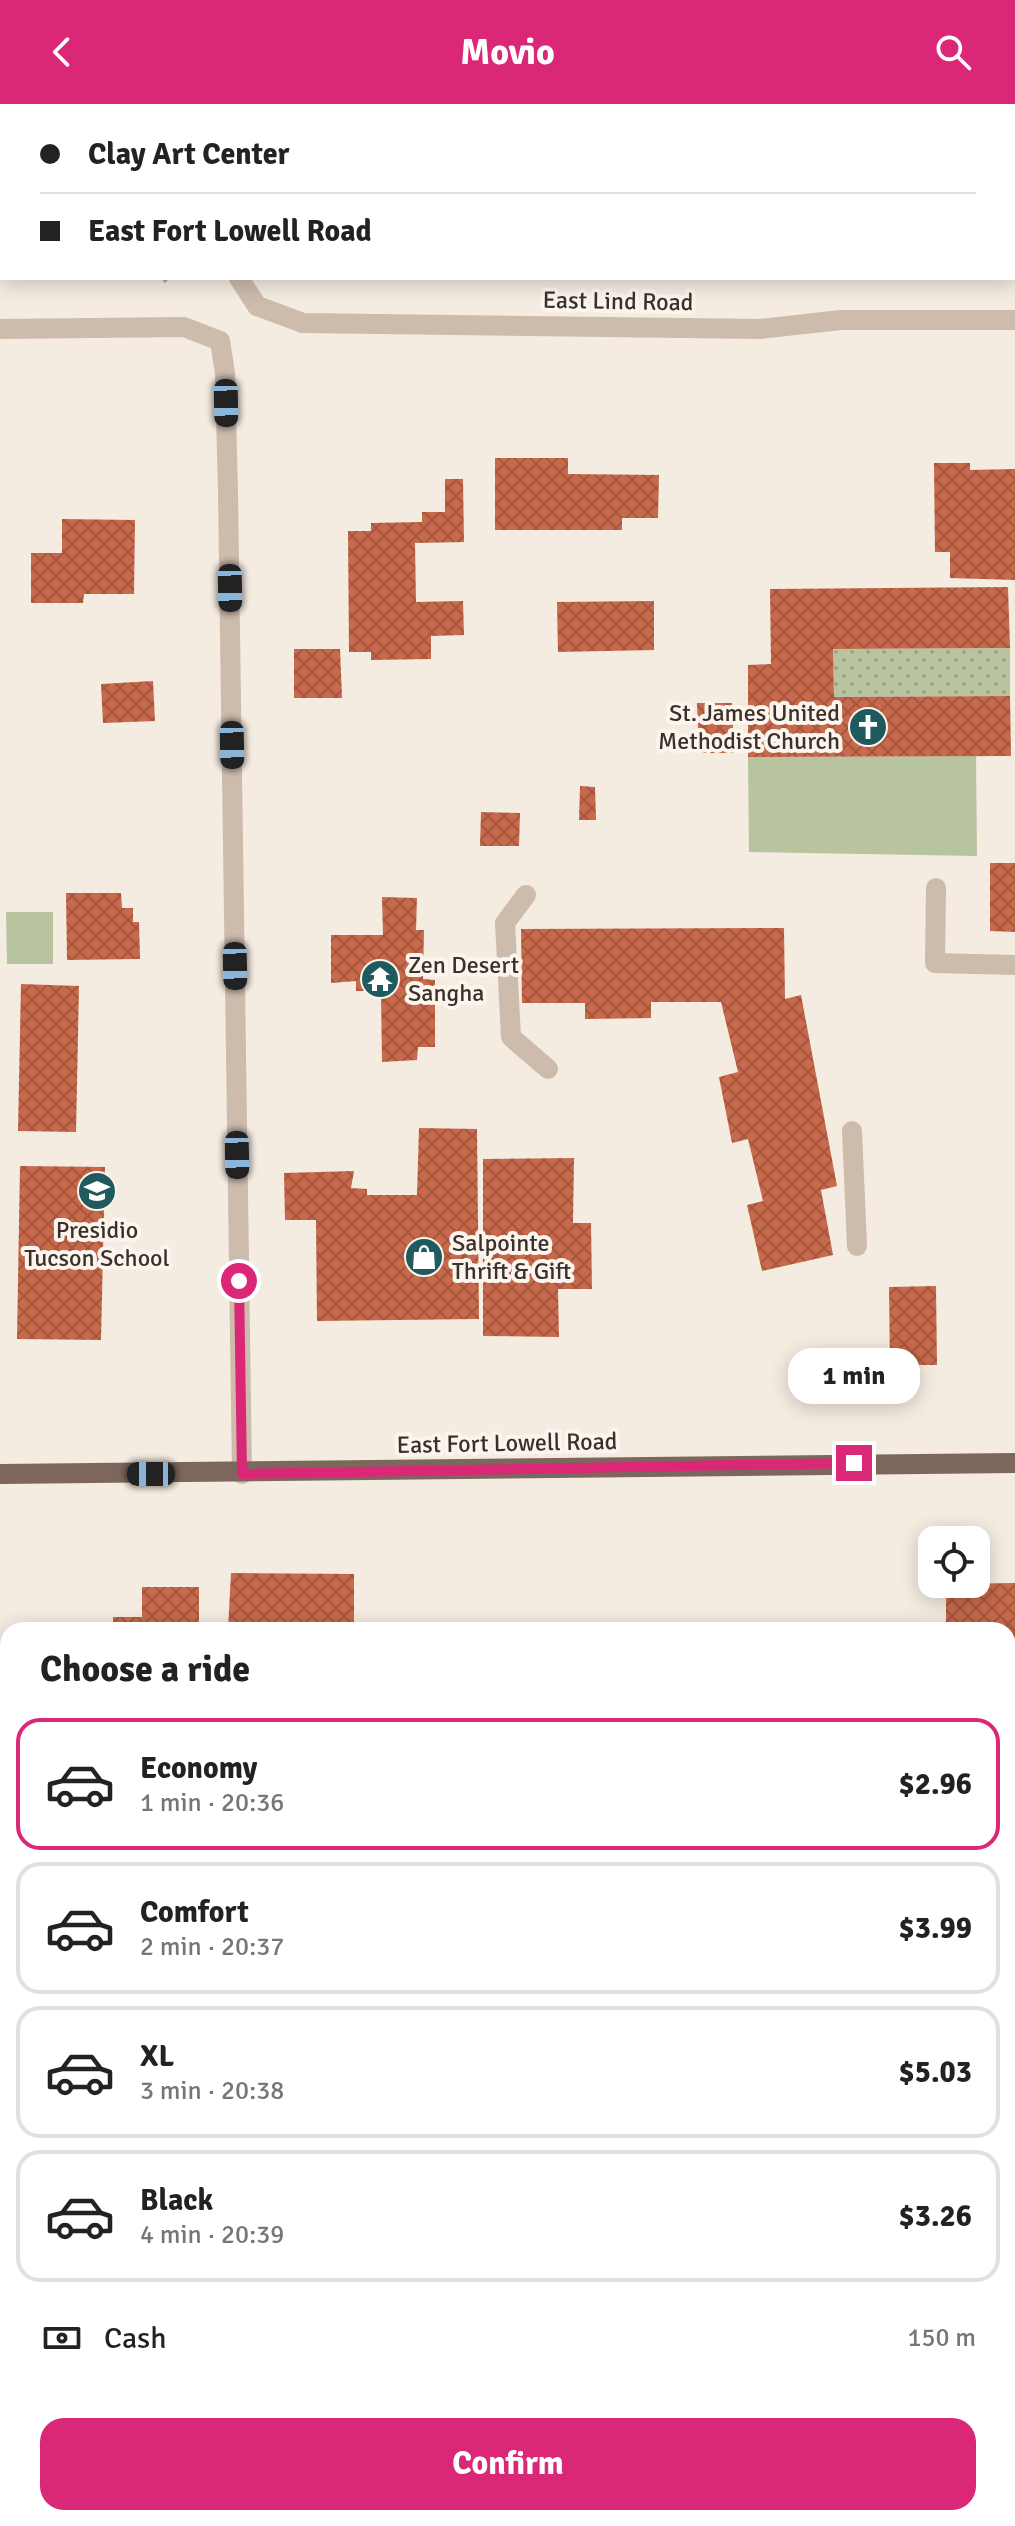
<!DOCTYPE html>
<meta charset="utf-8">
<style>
:root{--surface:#fff;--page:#f2f2f2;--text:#222;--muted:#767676;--line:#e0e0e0;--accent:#db2777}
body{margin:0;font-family:Signika,sans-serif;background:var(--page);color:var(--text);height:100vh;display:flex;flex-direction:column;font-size:30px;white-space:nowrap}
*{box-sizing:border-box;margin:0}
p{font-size:26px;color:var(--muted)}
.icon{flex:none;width:44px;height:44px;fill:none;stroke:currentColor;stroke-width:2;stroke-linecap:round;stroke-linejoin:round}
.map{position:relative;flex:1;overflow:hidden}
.drawer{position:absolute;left:0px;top:1518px;width:1016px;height:904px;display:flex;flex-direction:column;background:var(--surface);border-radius:24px 24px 0 0;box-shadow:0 4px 20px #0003}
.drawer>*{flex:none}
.top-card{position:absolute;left:0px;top:0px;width:1016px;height:176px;box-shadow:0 4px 20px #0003;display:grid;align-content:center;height:176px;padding:0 40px;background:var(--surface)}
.tools{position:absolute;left:918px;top:1422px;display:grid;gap:16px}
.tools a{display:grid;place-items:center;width:72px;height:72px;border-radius:16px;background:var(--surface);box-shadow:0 4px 20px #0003;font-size:40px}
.end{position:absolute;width:36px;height:36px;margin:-18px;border:10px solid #db2777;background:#fff;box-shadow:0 0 0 4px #fff}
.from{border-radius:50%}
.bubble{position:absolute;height:56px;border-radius:24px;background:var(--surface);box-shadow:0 4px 20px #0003;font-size:26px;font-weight:700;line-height:56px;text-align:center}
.car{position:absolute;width:24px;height:48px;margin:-24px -12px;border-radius:10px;box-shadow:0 0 6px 2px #0007;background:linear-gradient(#222 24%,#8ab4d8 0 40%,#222 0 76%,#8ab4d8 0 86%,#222 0)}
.top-card b{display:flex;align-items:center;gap:28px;height:76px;font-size:30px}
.top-card b+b{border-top:2px solid var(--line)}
.top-card i{width:20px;height:20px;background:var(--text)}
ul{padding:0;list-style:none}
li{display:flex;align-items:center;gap:24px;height:132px;margin:0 16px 12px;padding:0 24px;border:4px solid var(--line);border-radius:24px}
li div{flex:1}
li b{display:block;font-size:30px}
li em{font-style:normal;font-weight:700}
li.on{border-color:var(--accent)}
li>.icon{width:72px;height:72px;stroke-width:1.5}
h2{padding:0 40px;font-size:36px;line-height:96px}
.pay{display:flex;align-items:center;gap:20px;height:88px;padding:0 40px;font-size:30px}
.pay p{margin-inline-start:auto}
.button{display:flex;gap:16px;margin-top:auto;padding:16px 40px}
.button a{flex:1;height:92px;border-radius:24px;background:var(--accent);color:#fff;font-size:32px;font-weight:700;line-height:92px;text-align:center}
header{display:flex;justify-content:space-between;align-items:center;height:104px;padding:0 40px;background:var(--accent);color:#fff;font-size:36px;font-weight:700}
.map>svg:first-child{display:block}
.grass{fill:url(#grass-dots)}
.park{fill:#b8c4a0}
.building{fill:url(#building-cross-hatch)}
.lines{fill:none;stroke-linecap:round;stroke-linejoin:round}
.path{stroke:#b9a596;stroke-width:5;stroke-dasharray:4 4;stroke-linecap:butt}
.minor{stroke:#cdbbac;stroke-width:20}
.major{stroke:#7d675c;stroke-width:20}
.route{stroke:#db2777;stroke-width:10}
.labels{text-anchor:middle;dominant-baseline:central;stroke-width:8;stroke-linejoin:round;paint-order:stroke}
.street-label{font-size:24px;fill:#3b302b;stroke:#fbf5ee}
.poi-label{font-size:24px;fill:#3b302b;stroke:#fbf5ee;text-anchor:start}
</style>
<header><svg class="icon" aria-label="back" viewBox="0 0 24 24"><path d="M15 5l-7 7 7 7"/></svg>Movio<svg class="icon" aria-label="search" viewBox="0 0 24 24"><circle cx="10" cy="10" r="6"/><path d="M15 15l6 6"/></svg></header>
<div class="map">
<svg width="1015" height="2422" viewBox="0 0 1015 2422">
<defs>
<pattern id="grass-dots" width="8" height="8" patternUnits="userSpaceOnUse" patternTransform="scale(2)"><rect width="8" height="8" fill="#b8c4a0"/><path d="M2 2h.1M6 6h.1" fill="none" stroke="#97a083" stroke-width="1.8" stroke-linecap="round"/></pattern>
<pattern id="building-cross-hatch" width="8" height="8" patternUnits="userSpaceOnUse" patternTransform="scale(2)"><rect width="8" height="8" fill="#c8694b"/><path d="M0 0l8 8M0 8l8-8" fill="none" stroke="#a4573f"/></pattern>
</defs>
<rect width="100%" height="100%" fill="#f4ebe1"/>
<polygon class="grass" points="1010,544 1010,592 834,593 833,545"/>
<g class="park">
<polygon points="976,652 977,752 749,748 748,653"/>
<polygon points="6,808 53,808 53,860 7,860"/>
</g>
<g class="building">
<polygon points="495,354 568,354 568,370 659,371 658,414 622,414 622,426 495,426"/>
<polygon points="934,359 970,359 970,366 1015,365 1015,476 950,474 950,448 935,448"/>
<polygon points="445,375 463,375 464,438 415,439 416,498 463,497 464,531 431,532 431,555 371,556 371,548 349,548 348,427 371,427 371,419 422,418 422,408 445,408"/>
<polygon points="62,415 135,416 134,490 84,490 83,499 31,499 31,449 62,449"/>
<polygon points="1008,483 1010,544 833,545 834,593 1010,592 1011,652 748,653 748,561 771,560 770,485"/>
<polygon points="654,497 654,546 558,548 557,498"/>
<polygon points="294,545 340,545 342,594 294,594"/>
<polygon points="153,577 155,617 103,619 101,580"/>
<polygon points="697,599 732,599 734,649 699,649"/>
<polygon points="580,682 595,683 596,716 579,716"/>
<polygon points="481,708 520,709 519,742 480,742"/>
<polygon points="990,759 1015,759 1015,828 990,827"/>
<polygon points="66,789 121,789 122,804 133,804 133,818 139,818 140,855 67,856"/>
<polygon points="382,793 417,794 416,826 424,826 423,875 435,876 435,943 418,943 417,956 382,958 381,887 356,887 356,877 331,879 331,831 383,831"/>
<polygon points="784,824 785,895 801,891 837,1082 821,1086 833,1151 762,1167 747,1101 763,1097 748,1035 732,1039 719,973 738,968 721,898 651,898 651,914 585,915 585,899 522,899 521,825"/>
<polygon points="21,880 79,882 76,1028 18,1027"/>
<polygon points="419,1024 477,1025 479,1215 317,1217 316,1116 285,1116 284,1069 354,1067 351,1084 367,1085 367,1091 417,1091"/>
<polygon points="574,1054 573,1119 591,1119 592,1185 558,1185 559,1233 483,1232 483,1055"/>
<polygon points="20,1062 105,1063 101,1236 17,1235"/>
<polygon points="936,1182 937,1261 890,1261 889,1183"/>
<polygon points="231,1469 354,1470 354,1526 228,1526"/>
<polygon points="1015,1479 1015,1608 1008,1608 1008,1526 946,1526 946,1480"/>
<polygon points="142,1483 199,1483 199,1526 113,1526 113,1513 142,1513"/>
<rect x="4" y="1719" width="4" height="103"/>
<rect x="1008" y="1731" width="7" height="164"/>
<rect x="0" y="1873" width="8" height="26"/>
</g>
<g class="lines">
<polyline class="path" points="163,177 168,174"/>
<g class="minor">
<polyline points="241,2 241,0"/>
<polyline points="239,174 257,202 303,219 760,225 841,216 1015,216"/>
<polyline points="0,225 184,223 220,237 225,269 228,389 242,1370"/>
<polyline points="936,784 935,859 1015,861"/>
<polyline points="526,791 505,819 511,933 548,965"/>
<polyline points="852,1027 857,1142"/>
<polyline points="1008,1902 1015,1902"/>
<polyline points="1015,2020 1015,2061"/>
<polyline points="326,2414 326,2422"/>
<polyline points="508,2414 508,2422"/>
<polyline points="199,2422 200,2414"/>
</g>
<polyline class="major" points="0,1370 1015,1359"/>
</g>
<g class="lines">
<polyline class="route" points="239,1177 242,1370 854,1359"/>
</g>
<defs>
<symbol id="church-disc" viewBox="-11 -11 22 22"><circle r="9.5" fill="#1f5a5e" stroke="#fbf5ee"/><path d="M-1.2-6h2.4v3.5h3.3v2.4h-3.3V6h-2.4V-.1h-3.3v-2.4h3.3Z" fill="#fff"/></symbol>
<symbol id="temple-disc" viewBox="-11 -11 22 22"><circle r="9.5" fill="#1f5a5e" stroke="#fbf5ee"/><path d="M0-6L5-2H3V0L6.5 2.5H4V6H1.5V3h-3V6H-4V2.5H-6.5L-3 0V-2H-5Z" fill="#fff"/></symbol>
<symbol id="school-disc" viewBox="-11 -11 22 22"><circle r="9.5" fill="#1f5a5e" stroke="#fbf5ee"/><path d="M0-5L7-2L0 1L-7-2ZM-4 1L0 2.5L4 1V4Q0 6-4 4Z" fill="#fff"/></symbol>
<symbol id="shop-disc" viewBox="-11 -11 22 22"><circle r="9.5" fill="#1f5a5e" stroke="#fbf5ee"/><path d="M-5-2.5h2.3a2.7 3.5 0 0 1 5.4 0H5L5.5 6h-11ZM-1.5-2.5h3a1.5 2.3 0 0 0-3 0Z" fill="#fff"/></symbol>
</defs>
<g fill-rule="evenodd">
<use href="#church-disc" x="846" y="601" width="44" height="44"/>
<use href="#temple-disc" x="358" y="853" width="44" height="44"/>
<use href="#school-disc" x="75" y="1065" width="44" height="44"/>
<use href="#shop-disc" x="402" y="1131" width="44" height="44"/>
</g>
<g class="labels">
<g class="street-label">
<text transform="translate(618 197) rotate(1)">East Lind Road</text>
<text transform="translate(507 1339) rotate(-1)">East Fort Lowell Road</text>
</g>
<g class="poi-label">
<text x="840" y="609" text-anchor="end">St. James United<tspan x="840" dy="28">Methodist Church</tspan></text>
<text x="408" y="861">Zen Desert<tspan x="408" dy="28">Sangha</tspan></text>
<text x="97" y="1126" text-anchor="middle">Presidio<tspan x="97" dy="28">Tucson School</tspan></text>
<text x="452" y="1139">Salpointe<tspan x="452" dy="28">Thrift &amp; Gift</tspan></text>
</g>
</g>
</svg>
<div class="tools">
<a><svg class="icon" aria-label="locate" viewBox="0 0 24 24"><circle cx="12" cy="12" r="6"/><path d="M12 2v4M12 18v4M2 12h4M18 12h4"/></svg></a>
</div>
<i class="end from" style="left:239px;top:1177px"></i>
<i class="end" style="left:854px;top:1359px"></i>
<div class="bubble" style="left:788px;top:1244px;width:132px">1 min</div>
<i class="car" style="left:226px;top:299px;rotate:179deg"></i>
<i class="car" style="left:230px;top:484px;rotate:179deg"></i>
<i class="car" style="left:232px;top:641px;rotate:179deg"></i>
<i class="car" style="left:235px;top:862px;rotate:179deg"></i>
<i class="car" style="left:237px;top:1051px;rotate:179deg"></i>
<i class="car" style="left:151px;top:1370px;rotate:270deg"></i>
<div class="top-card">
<b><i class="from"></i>Clay Art Center</b>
<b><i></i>East Fort Lowell Road</b>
</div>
<section class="drawer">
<h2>Choose a ride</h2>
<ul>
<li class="on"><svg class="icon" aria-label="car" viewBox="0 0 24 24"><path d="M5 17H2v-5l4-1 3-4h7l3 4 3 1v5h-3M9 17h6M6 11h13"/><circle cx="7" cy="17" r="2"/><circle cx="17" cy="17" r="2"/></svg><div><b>Economy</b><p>1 min · 20:36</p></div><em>$2.96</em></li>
<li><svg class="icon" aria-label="car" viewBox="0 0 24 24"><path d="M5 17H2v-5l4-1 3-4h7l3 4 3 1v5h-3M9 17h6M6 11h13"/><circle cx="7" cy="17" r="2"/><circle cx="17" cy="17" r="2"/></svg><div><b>Comfort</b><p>2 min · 20:37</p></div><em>$3.99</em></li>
<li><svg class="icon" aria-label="car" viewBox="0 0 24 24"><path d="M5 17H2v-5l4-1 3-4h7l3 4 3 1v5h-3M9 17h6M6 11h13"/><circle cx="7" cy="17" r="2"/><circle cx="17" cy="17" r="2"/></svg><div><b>XL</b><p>3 min · 20:38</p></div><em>$5.03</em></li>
<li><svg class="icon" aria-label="car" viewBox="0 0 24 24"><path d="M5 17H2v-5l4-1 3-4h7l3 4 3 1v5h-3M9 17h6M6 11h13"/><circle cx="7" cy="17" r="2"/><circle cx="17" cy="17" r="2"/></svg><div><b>Black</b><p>4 min · 20:39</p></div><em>$3.26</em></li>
</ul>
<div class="pay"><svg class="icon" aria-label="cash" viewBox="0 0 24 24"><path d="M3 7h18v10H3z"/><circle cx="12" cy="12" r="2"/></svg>Cash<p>150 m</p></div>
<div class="button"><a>Confirm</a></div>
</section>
</div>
